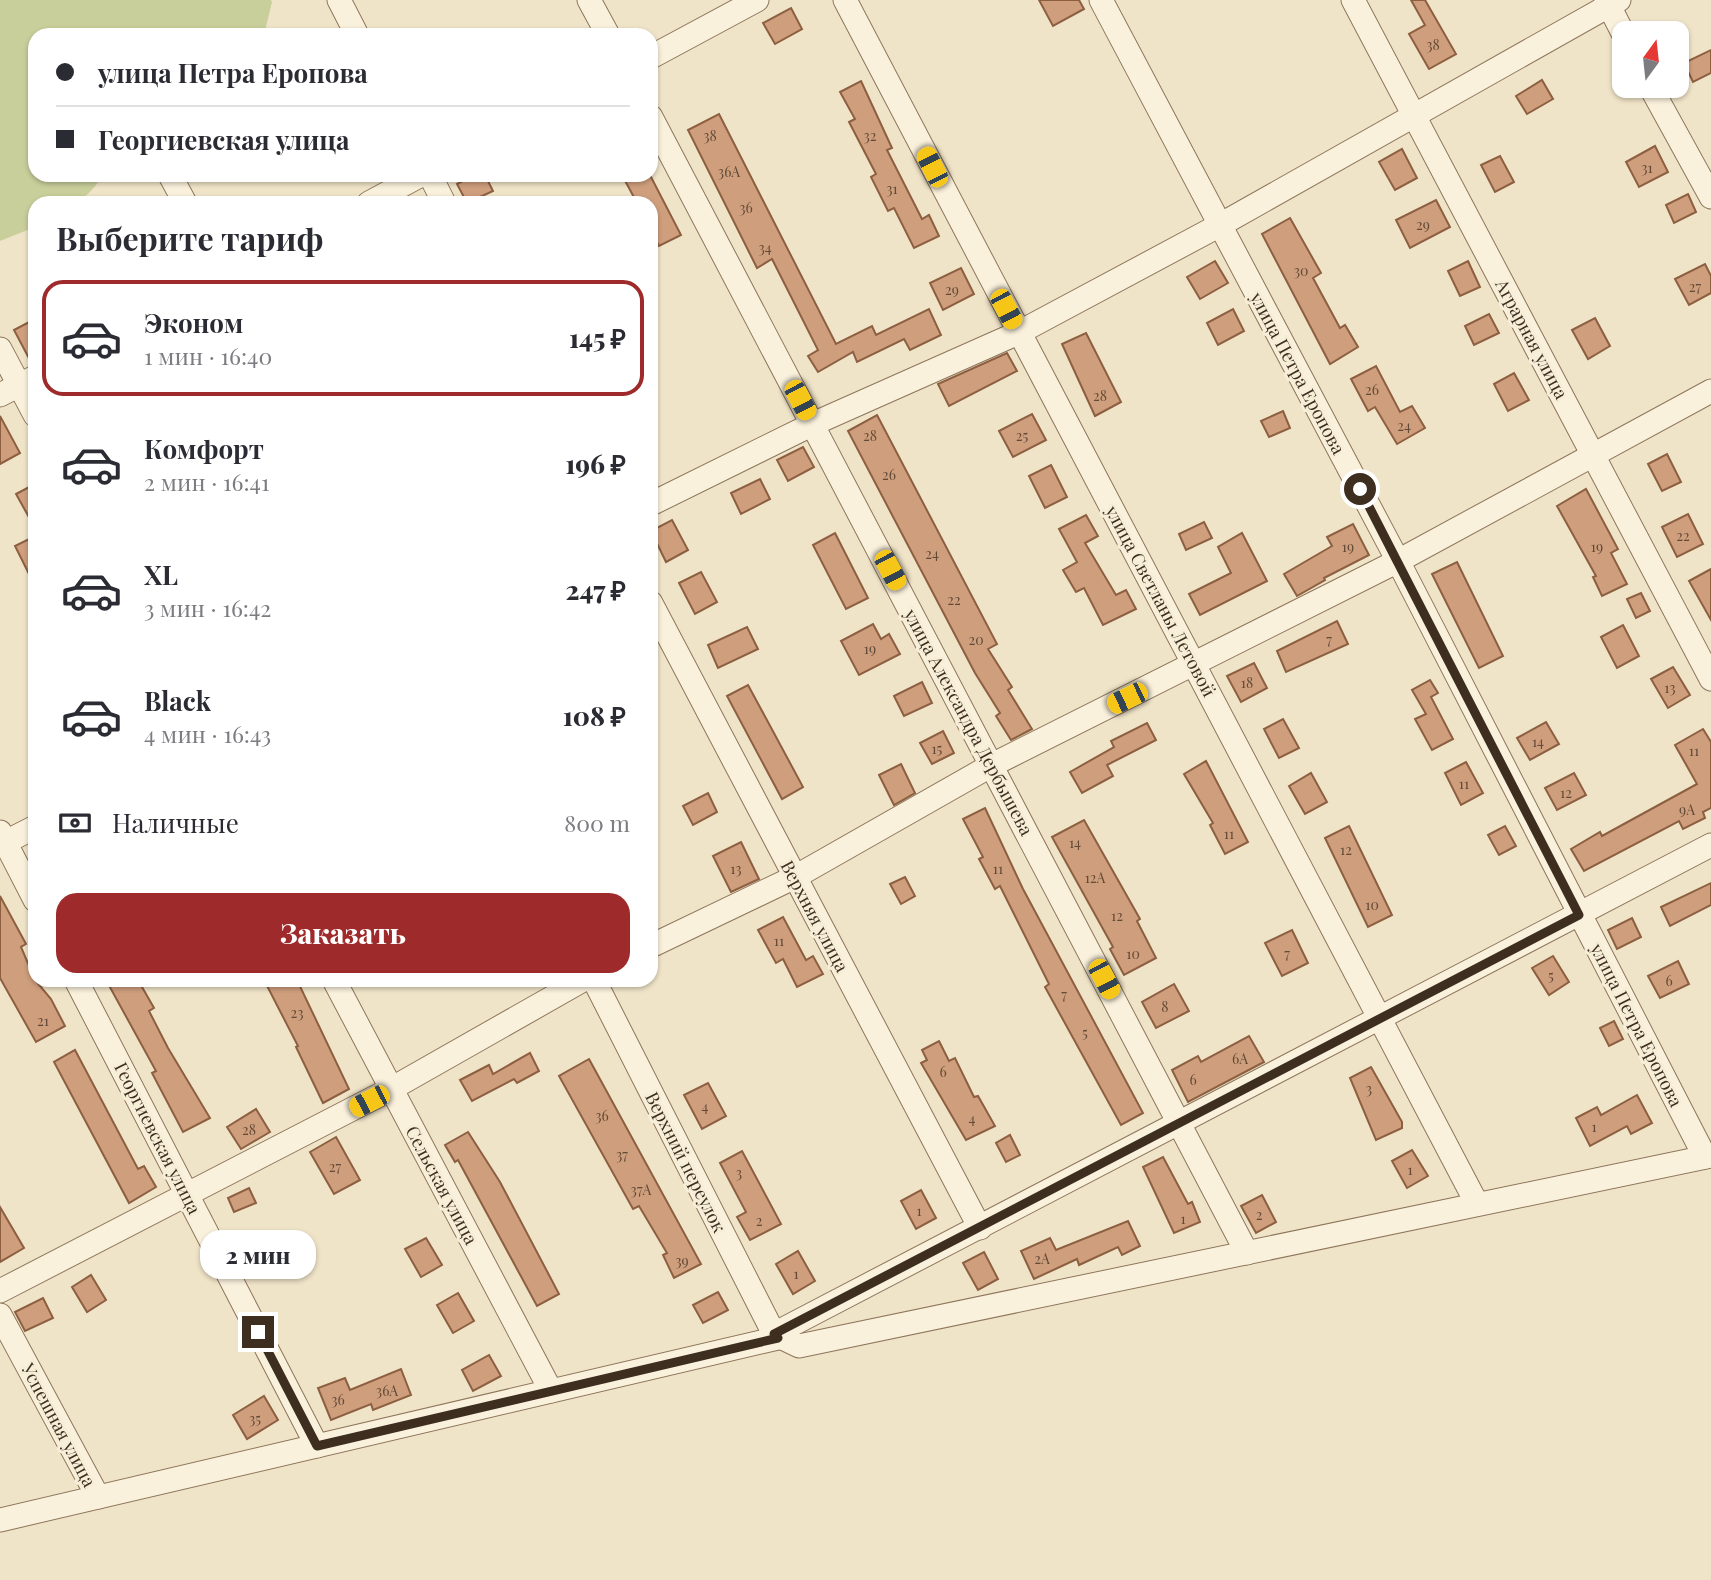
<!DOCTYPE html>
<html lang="ru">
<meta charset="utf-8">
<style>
:root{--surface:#fff;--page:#f7f7f7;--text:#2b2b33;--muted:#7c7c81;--line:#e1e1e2;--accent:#9e2a2b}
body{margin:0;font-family:"Playfair Display",serif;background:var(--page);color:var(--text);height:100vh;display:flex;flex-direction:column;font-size:26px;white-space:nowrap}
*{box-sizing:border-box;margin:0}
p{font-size:23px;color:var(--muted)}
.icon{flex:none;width:38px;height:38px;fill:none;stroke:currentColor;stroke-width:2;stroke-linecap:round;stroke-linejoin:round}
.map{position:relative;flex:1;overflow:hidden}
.sheet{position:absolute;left:28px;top:196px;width:630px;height:791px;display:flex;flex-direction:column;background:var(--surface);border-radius:21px;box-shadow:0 2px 5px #0004}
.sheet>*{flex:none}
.guide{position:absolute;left:28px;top:28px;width:630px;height:154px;border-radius:21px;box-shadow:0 2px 5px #0004;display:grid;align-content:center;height:154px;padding:0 28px;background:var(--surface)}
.needle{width:46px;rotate:15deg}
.controls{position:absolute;left:1612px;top:21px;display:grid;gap:14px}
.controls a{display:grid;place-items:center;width:77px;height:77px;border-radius:14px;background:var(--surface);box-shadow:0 2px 5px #0004;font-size:35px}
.end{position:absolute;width:32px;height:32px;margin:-16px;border:9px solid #3d2e20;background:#fff;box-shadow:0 0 0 4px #fff}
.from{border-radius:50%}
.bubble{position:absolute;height:49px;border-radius:21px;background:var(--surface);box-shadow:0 2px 5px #0004;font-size:23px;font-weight:800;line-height:49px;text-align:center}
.car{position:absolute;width:21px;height:42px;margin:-21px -10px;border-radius:9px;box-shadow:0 0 5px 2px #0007;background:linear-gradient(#f5c518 24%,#345 0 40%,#f5c518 0 76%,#345 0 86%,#f5c518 0)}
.guide b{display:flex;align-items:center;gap:24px;height:66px;font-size:26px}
.guide b+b{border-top:2px solid var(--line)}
.guide i{width:18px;height:18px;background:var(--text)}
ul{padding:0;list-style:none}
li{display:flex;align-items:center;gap:21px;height:116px;margin:0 14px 10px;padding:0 14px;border:4px solid transparent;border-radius:21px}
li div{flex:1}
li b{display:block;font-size:26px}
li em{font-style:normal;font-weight:800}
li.selected{border-color:var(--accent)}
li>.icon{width:63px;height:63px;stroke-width:1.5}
h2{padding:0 28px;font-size:32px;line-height:84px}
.pay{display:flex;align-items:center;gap:18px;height:77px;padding:0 28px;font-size:26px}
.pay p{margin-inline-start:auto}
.primary-button{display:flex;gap:14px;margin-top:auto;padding:14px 28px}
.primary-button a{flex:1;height:80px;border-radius:21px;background:var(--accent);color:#fff;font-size:28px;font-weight:800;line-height:80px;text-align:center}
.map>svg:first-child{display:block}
.green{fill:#c9cf9b}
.building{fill:#cf9f7d;stroke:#8d5f41;stroke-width:2}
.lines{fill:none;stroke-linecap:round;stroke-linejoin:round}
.minor-casing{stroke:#8d765c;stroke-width:25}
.minor{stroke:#faf1dc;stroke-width:23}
.route{stroke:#3d2e20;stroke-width:9}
.labels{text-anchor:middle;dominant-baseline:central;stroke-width:6;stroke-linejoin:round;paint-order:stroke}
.number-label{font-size:14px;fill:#624a37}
.street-label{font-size:18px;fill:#3d2e20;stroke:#f7eed8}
</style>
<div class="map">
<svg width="1711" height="1580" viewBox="0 0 1711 1580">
<rect width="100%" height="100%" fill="#f0e4c8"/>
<path class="green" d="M0 0H271L272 2 264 35H35V175H103C82 208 71 203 35 203V227L0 241Z"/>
<g class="building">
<polygon points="1039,0 1079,0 1084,9 1053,26"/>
<polygon points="1411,0 1425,0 1456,54 1429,69 1409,34 1425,25"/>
<polygon points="791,8 802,29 775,44 763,23"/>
<polygon points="1711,50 1711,73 1693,82 1684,63"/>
<polygon points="1542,80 1553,99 1527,114 1516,96"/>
<polygon points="861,81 892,148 887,150 922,219 929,215 939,236 914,248 894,208 888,211 871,177 876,174 849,122 855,119 840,92"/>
<polygon points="719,114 836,344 872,326 876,335 929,309 941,335 910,350 904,339 857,362 853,352 818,372 808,356 818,350 772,259 757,268 688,130"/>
<polygon points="1655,146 1668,172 1639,187 1626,162"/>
<polygon points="1402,149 1417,178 1395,190 1379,162"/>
<polygon points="1500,156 1514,182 1495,192 1481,165"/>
<polygon points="474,175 485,175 493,191 467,203 457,184"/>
<polygon points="622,175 650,175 681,235 659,246 651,231 651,203 637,203"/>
<polygon points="1688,194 1696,212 1674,223 1666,205"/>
<polygon points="1436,200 1450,227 1410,248 1396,220"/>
<polygon points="1290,218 1321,273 1313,278 1340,328 1345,325 1358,347 1330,364 1262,234"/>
<polygon points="1215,261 1228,283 1200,299 1187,277"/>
<polygon points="1468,261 1480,287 1460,296 1448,271"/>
<polygon points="1705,264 1711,276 1711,293 1689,305 1675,279"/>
<polygon points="961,268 974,294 943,310 930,283"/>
<polygon points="1233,309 1244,331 1218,345 1207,323"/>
<polygon points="1489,314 1499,333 1474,345 1465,326"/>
<polygon points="1595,318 1610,346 1588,359 1572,330"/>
<polygon points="35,319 35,363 32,364 14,330"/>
<polygon points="1086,333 1121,402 1095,416 1062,344"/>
<polygon points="1007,353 1017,371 949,406 938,384"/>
<polygon points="1376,366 1400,412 1412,406 1425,428 1397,444 1375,407 1368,411 1351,379"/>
<polygon points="1514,373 1529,400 1508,411 1494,384"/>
<polygon points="1283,411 1290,428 1269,437 1261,421"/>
<polygon points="1032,414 1046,440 1013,457 999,431"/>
<polygon points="877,415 997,644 988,649 1012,687 1008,690 1032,729 1011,740 996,716 1000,713 975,673 848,431"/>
<polygon points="0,416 20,453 0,464"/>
<polygon points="803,447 814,467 788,481 777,460"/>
<polygon points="1667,454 1681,482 1662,491 1648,464"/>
<polygon points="1051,465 1067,497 1045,508 1029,476"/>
<polygon points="760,479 770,499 741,514 731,493"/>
<polygon points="35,484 35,528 16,494"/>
<polygon points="1586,489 1618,549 1611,553 1627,584 1602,596 1593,577 1596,576 1557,506"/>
<polygon points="1688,514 1703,544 1677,557 1662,527"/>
<polygon points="1086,515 1098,536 1085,543 1116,595 1126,590 1136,609 1103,625 1084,588 1076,592 1063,570 1077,562 1059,529"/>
<polygon points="672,520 688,550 666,562 651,531"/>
<polygon points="1204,522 1212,538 1186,550 1179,534"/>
<polygon points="1353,524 1369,555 1324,578 1325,580 1297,596 1284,574 1332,546 1327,537"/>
<polygon points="835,533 868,598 846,609 813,545"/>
<polygon points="1242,533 1267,581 1200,615 1189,594 1231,573 1218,547"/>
<polygon points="35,536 35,586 15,546"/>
<polygon points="1457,562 1503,656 1479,668 1432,574"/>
<polygon points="1711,569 1711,620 1689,581"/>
<polygon points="701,572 717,602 695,614 679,583"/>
<polygon points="1641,593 1650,611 1636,618 1627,599"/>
<polygon points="1337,621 1348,644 1286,672 1277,651"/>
<polygon points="873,624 881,639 889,634 900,654 859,675 841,641"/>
<polygon points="1623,625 1639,656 1617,668 1601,637"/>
<polygon points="747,627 758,649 718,668 708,645"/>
<polygon points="1254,663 1267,688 1241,702 1227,676"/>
<polygon points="1673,667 1690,695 1668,708 1651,679"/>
<polygon points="1430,680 1438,693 1431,697 1453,739 1432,750 1415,719 1426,714 1412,690"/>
<polygon points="922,682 932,703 904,716 894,696"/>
<polygon points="748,685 803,787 782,799 727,696"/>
<polygon points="1283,719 1299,748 1279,758 1264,729"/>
<polygon points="1546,722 1559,744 1530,760 1517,738"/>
<polygon points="1147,723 1156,740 1107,765 1113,776 1082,793 1070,772 1114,747 1111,741"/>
<polygon points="1703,729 1711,742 1711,808 1703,812 1705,818 1683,829 1679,821 1584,871 1571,849 1600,832 1602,836 1697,784 1675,745"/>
<polygon points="943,731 954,753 932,764 920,743"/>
<polygon points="1206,761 1248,842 1225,854 1210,825 1213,823 1184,774"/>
<polygon points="1466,762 1483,793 1461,805 1445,773"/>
<polygon points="901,764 915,793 894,805 879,775"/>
<polygon points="1311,773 1327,802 1305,814 1289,786"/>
<polygon points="1574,773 1586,795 1557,810 1545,788"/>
<polygon points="708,793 717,812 693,825 683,806"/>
<polygon points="985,808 1023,889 1143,1113 1121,1125 1045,987 1049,984 1000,886 995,889 979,859 983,857 963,819"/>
<polygon points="1084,820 1140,919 1137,921 1156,958 1124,975 1110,949 1113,947 1052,837"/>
<polygon points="1349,826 1392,915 1368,927 1325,838"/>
<polygon points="1505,826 1516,846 1499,855 1488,835"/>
<polygon points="741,842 759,879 731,892 713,856"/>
<polygon points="905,877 915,896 901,904 890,884"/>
<polygon points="1711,883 1711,905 1670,926 1661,907"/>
<polygon points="0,896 26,944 21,947 35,980 51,999 65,1026 36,1042 0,978"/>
<polygon points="783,917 806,960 813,956 823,974 797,987 783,959 776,963 758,930"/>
<polygon points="1632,918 1641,937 1617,949 1608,930"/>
<polygon points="1292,930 1308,963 1282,976 1265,943"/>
<polygon points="1553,956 1569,982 1549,995 1532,968"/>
<polygon points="1678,961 1689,984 1660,998 1648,976"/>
<polygon points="106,980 138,980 154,1008 149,1011 168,1048 210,1118 183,1132 152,1073 156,1071"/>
<polygon points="264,980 297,980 349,1089 323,1103 296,1047 298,1046"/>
<polygon points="1174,984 1189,1011 1156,1028 1142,1002"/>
<polygon points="1614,1021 1623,1039 1609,1046 1600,1028"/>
<polygon points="1249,1036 1264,1062 1188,1102 1172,1070 1198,1056 1201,1062"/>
<polygon points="939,1041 949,1061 955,1058 974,1097 978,1096 995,1126 966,1140 921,1063 927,1060 922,1050"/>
<polygon points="75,1050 138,1169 144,1166 156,1187 129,1203 54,1062"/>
<polygon points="530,1053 539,1071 517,1083 514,1079 472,1101 460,1080 489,1065 493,1074"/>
<polygon points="589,1059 701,1264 674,1278 663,1255 667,1253 639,1206 633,1209 559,1076"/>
<polygon points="1371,1067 1402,1122 1402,1128 1376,1140 1350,1078"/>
<polygon points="708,1083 726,1116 702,1129 684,1095"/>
<polygon points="1637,1095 1652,1123 1631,1134 1627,1126 1590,1146 1576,1118 1597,1107 1601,1115"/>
<polygon points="256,1109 270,1132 241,1149 227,1127"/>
<polygon points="468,1132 500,1182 559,1294 537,1306 458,1160 455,1162 445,1145"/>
<polygon points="1010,1135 1020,1155 1006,1162 996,1143"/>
<polygon points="336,1137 360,1180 334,1194 310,1152"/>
<polygon points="1412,1150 1428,1176 1407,1188 1392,1161"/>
<polygon points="742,1151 781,1224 750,1240 737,1217 746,1212 720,1163"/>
<polygon points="1163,1157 1188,1204 1192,1202 1200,1222 1174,1233 1143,1167"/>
<polygon points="249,1188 256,1203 234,1212 228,1198"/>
<polygon points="921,1190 936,1218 916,1229 901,1201"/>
<polygon points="1262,1195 1276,1222 1256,1233 1241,1206"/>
<polygon points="0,1207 24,1248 0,1262"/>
<polygon points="1128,1221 1140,1246 1122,1255 1118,1247 1079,1265 1077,1259 1034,1279 1021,1251 1050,1238 1056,1250"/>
<polygon points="426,1238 442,1265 421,1277 405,1249"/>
<polygon points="798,1251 815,1281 793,1294 776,1264"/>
<polygon points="984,1252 998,1279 978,1290 963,1263"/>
<polygon points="91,1275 106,1300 87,1312 72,1287"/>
<polygon points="718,1292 728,1310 703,1323 693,1305"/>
<polygon points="458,1293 474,1321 453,1333 437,1305"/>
<polygon points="43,1298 53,1318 25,1331 15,1312"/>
<polygon points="489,1355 501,1376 473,1391 462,1370"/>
<polygon points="401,1369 411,1395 373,1410 371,1404 331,1420 318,1388 345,1378 350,1390"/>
<polygon points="264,1396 278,1420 247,1439 233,1415"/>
</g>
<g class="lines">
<defs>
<g id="minor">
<polyline points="339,0 357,35"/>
<polyline points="589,0 608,35"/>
<polyline points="845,0 1476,1202"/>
<polyline points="1101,0 1398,561 1705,1157"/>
<polyline points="1353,0 1711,679"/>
<polyline points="1606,0 1624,35"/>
<polyline points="651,57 757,0"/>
<polyline points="1650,86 1711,197"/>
<polyline points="651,117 1247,1253"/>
<polyline points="170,175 185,203"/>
<polyline points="430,175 444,203"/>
<polyline points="369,203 421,175"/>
<polyline points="0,349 35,415"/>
<polyline points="0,395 35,377"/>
<polyline points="651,504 813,424 1018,333 1220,225 1619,0"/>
<polyline points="651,603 980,1228"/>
<polyline points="0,832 35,900"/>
<polyline points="0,845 35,827"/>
<polyline points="651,946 795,877 992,765 1398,561 1711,391"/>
<polyline points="76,980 317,1446"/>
<polyline points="334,980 551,1391"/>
<polyline points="594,980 774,1334 799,1346 1711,1156"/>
<polyline points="0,1291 391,1089 583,980"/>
<polyline points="0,1315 98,1497"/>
<polyline points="774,1334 1711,845"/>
<polyline points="0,1520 778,1338"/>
</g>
</defs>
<use href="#minor" class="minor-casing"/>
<use href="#minor" class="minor"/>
</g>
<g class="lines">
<polyline class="route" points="258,1332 317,1446 778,1338 774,1334 1579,915 1360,489"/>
</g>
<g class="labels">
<g class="number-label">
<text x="1433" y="44">38</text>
<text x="710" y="135">38</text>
<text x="870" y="135">32</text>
<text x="1647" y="167">31</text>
<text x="729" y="171">36А</text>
<text x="892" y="188">31</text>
<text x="746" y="207">36</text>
<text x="1423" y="224">29</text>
<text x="765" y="247">34</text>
<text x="1301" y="270">30</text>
<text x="1695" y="286">27</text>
<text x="952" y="289">29</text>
<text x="1372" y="389">26</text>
<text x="1100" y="395">28</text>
<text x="1404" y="425">24</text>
<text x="870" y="435">28</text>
<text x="1022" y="435">25</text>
<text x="889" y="474">26</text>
<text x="1683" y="535">22</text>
<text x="1348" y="546">19</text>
<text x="1597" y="546">19</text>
<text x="932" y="553">24</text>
<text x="954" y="599">22</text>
<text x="976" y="639">20</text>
<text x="1329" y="639">7</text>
<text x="870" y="648">19</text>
<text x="1247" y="682">18</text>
<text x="1670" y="687">13</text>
<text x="1538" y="741">14</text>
<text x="937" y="748">15</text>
<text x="1694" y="750">11</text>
<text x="1464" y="783">11</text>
<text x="1566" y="792">12</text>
<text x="1687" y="809">9А</text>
<text x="1229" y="833">11</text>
<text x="1075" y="842">14</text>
<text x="1346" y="849">12</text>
<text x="736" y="868">13</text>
<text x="998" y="868">11</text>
<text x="1095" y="877">12А</text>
<text x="1372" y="904">10</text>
<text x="1117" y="915">12</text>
<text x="779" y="940">11</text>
<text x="1133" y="953">10</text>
<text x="1287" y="953">7</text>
<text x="1551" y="975">5</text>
<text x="1669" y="980">6</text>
<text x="1064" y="994">7</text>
<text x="1165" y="1006">8</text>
<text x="297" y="1012">23</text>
<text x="43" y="1020">21</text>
<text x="1085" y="1032">5</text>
<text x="1240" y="1058">6А</text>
<text x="943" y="1071">6</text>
<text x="1193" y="1079">6</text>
<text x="1369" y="1088">3</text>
<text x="705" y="1106">4</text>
<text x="602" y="1115">36</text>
<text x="972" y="1118">4</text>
<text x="1594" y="1126">1</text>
<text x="249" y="1129">28</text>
<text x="622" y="1154">37</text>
<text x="335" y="1166">27</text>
<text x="1410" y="1169">1</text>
<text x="739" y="1172">3</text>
<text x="641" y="1189">37А</text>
<text x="919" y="1210">1</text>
<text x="1259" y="1214">2</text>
<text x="1183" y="1218">1</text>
<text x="759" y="1220">2</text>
<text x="1042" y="1258">2А</text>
<text x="682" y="1260">39</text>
<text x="796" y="1273">1</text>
<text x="387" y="1390">36А</text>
<text x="338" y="1399">36</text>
<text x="255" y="1418">35</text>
</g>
<g class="street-label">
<text transform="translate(1532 339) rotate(62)">Аграрная улица</text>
<text transform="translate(1298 373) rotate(62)">улица Петра Еропова</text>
<text transform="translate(1161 601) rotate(62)">улица Светланы Летовой</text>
<text transform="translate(969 722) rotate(62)">улица Александра Дербышева</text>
<text transform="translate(815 916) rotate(62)">Верхняя улица</text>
<text transform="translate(1637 1025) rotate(63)">улица Петра Еропова</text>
<text transform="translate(158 1138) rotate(63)">Георгиевская улица</text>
<text transform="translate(686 1162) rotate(63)">Верхний переулок</text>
<text transform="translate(442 1185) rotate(62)">Сельская улица</text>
<text transform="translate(59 1425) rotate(62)">Успешная улица</text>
</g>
</g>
</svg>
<div class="controls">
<a><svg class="needle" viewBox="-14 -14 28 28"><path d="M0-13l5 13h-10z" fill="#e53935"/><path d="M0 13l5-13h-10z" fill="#7c7c81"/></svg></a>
</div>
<i class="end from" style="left:1360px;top:489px"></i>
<i class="end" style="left:258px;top:1332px"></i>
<div class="bubble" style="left:200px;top:1230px;width:116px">2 мин</div>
<i class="car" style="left:932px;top:167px;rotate:333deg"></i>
<i class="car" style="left:1006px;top:309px;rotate:152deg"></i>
<i class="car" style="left:800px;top:400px;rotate:152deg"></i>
<i class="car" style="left:890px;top:570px;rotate:152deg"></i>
<i class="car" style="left:1127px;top:698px;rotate:244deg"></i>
<i class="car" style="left:1104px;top:979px;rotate:152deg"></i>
<i class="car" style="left:369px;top:1101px;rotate:243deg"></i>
<div class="guide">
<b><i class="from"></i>улица Петра Еропова</b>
<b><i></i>Георгиевская улица</b>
</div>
<section class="sheet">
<h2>Выберите тариф</h2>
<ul>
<li class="selected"><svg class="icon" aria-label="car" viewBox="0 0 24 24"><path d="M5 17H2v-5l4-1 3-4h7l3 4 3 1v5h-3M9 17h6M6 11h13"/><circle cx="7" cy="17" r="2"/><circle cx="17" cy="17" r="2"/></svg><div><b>Эконом</b><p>1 мин · 16:40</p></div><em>145 ₽</em></li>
<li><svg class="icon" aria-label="car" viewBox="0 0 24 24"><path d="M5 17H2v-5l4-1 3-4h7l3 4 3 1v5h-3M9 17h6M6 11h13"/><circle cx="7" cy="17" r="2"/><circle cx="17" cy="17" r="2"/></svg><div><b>Комфорт</b><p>2 мин · 16:41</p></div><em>196 ₽</em></li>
<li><svg class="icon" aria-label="car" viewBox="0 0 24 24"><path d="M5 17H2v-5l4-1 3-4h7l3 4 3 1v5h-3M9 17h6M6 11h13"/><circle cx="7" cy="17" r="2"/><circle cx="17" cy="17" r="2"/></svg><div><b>XL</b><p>3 мин · 16:42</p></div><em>247 ₽</em></li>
<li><svg class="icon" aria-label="car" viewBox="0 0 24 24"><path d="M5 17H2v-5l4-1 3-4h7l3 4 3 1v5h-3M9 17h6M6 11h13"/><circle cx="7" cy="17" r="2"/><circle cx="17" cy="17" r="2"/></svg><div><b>Black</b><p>4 мин · 16:43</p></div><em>108 ₽</em></li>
</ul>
<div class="pay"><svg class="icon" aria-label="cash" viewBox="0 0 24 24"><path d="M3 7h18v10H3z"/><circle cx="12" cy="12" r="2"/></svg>Наличные<p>800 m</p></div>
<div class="primary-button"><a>Заказать</a></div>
</section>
</div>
